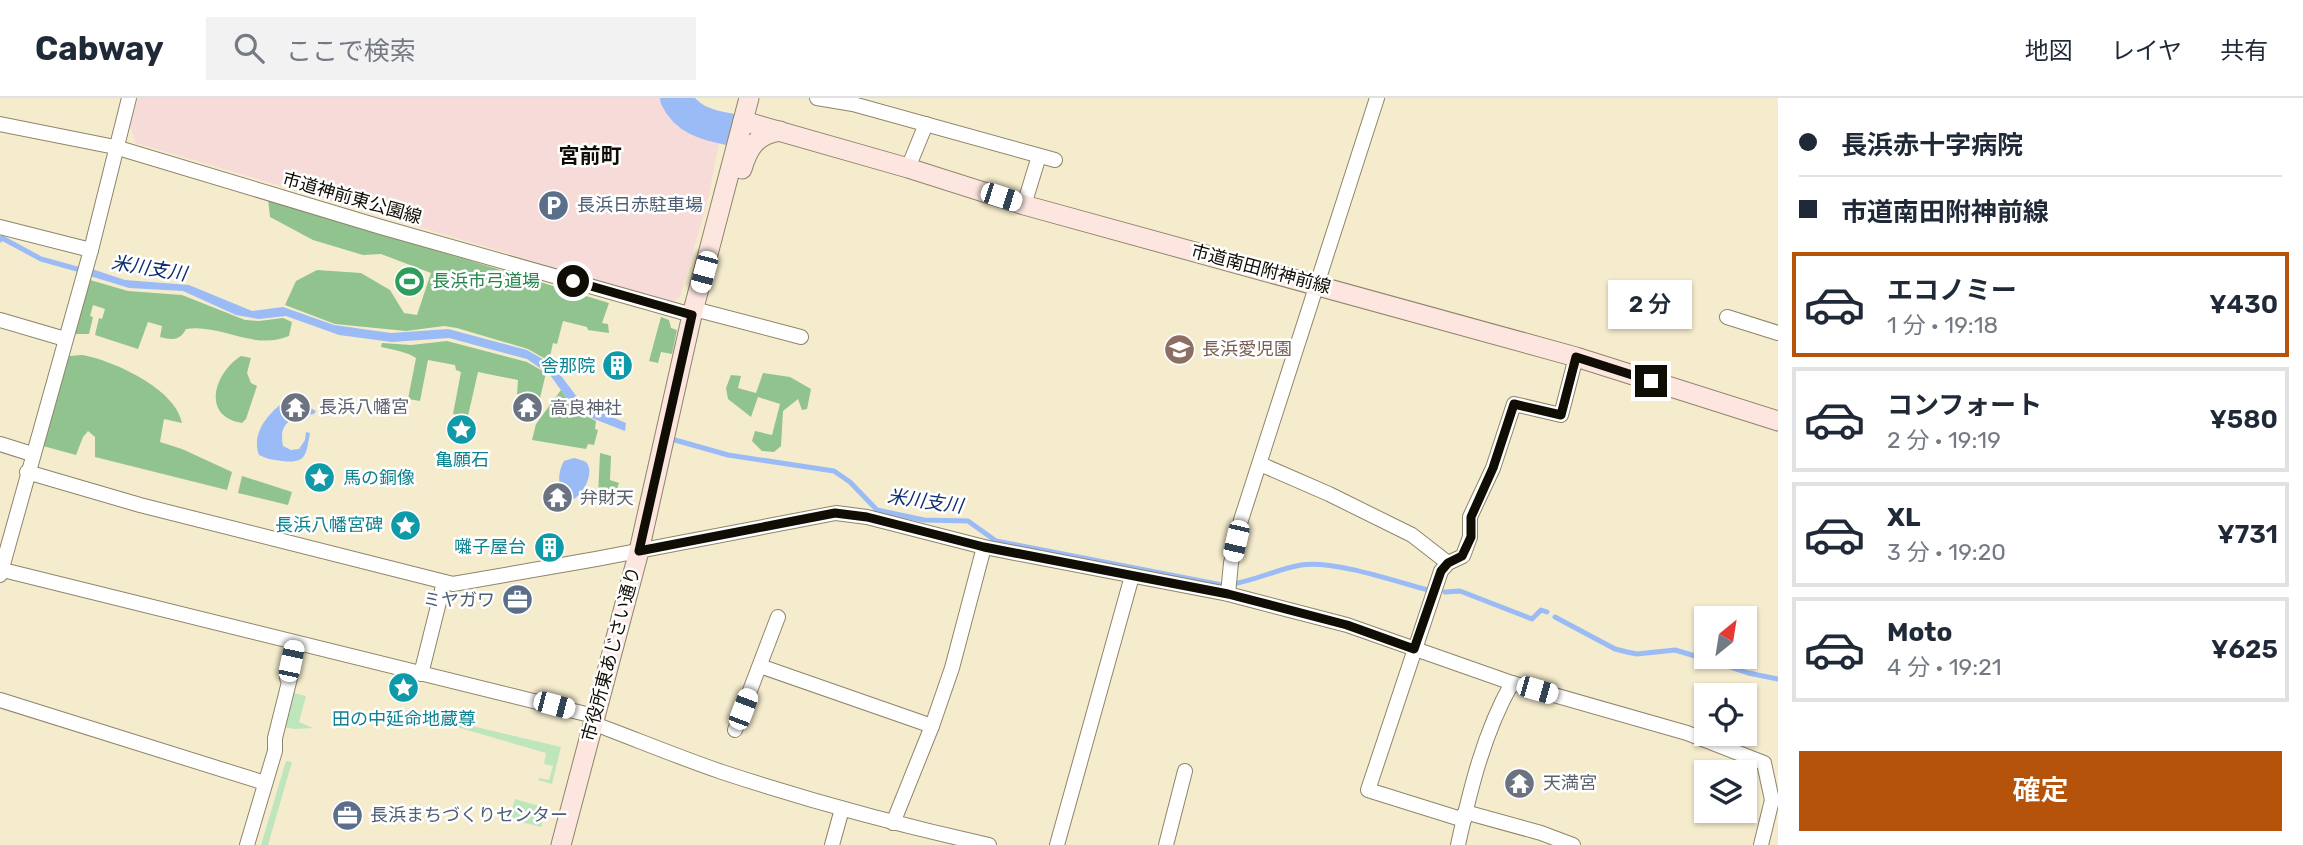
<!DOCTYPE html>
<html lang="ja">
<meta charset="utf-8">
<style>
:root{--surface:#fff;--page:#f2f2f3;--text:#1f2937;--muted:#747a83;--line:#e0e1e3;--accent:#b45309}
body{margin:0;font-family:Rubik,"Noto Sans JP",sans-serif;background:var(--page);color:var(--text);height:100vh;display:flex;flex-direction:column;font-size:26px;white-space:nowrap}
*{box-sizing:border-box;margin:0}
p{font-size:23px;color:var(--muted)}
.icon{flex:none;width:38px;height:38px;fill:none;stroke:currentColor;stroke-width:2;stroke-linecap:round;stroke-linejoin:round}
.map{position:relative;flex:1;overflow:hidden}
.drawer{display:flex;flex-direction:column;background:var(--surface);width:525px}
.drawer>*{flex:none}
.top-card{display:grid;align-content:center;height:154px;padding:0 21px;background:var(--surface)}
.needle{width:46px;rotate:30deg}
.fabs{position:absolute;left:1694px;top:508px;display:grid;gap:14px}
.fabs a{display:grid;place-items:center;width:63px;height:63px;border-radius:0px;background:var(--surface);box-shadow:0 2px 5px #0004;font-size:35px}
.end{position:absolute;width:32px;height:32px;margin:-16px;border:9px solid #100d04;background:#fff;box-shadow:0 0 0 4px #fff}
.from{border-radius:50%}
.bubble{position:absolute;height:49px;border-radius:0px;background:var(--surface);box-shadow:0 2px 5px #0004;font-size:23px;font-weight:600;line-height:49px;text-align:center}
.car{position:absolute;width:21px;height:42px;margin:-21px -10px;border-radius:9px;box-shadow:0 0 5px 2px #0007;background:linear-gradient(#fff 24%,#345 0 40%,#fff 0 76%,#345 0 86%,#fff 0)}
.top-card b{display:flex;align-items:center;gap:24px;height:66px;font-size:26px}
.top-card b+b{border-top:2px solid var(--line)}
.top-card i{width:18px;height:18px;background:var(--text)}
ul{padding:0;list-style:none}
li{display:flex;align-items:center;gap:21px;height:105px;margin:0 14px 10px;padding:0 7px;border:4px solid var(--line);border-radius:0px}
li div{flex:1}
li b{display:block;font-size:26px}
li em{font-style:normal;font-weight:600}
li.current{border-color:var(--accent)}
li>.icon{width:63px;height:63px;stroke-width:1.5}
.primary-button{display:flex;gap:14px;margin-top:auto;padding:14px 21px}
.primary-button a{flex:1;height:80px;border-radius:0px;background:var(--accent);color:#fff;font-size:28px;font-weight:600;line-height:80px;text-align:center}
header{display:flex;align-items:center;gap:42px;box-sizing:border-box;height:98px;padding:0 35px;background:var(--surface);border-bottom:2px solid var(--line)}
header strong{font-size:33px}
nav{display:flex;gap:38px;margin-inline-start:auto;font-size:24px}
.search{width:490px;height:63px;background:var(--page);display:flex;align-items:center;gap:18px;box-sizing:border-box;padding:0 24px;border-radius:0px;color:var(--muted);font-size:26px}
main{display:flex;flex:1;min-height:0}
.map>svg:first-child{display:block}
.commercial{fill:#f6dbd9}
.green{fill:#bfe5bc}
.forest{fill:#91c38e}
.water{fill:#9bbbf6}
.lines{fill:none;stroke-linecap:round;stroke-linejoin:round}
.stream{stroke:#9bbbf6;stroke-width:5}
.river{stroke:#9bbbf6;stroke-width:32}
.street-casing{stroke:#8e856a;stroke-width:16}
.secondary-casing{stroke:#8e856a;stroke-width:21}
.street{stroke:#fff;stroke-width:14}
.secondary{stroke:#fce6df;stroke-width:19}
.route{stroke:#100d04;stroke-width:9}
.labels{text-anchor:middle;dominant-baseline:central;stroke-width:5;stroke-linejoin:round;paint-order:stroke}
.street-label{font-size:18px;fill:#100d04;stroke:#fff}
.service-label{font-size:18px;fill:#4e5e75;stroke:#fff;text-anchor:start}
.leisure-label{font-size:18px;fill:#27864d;stroke:#fff;text-anchor:start}
.education-label{font-size:18px;fill:#785e54;stroke:#fff;text-anchor:start}
.culture-label{font-size:18px;fill:#0d838f;stroke:#fff;text-anchor:end}
.worship-label{font-size:18px;fill:#5b616d;stroke:#fff;text-anchor:start}
.water-label{font-size:19px;font-style:italic;fill:#0e2f71;stroke:#fff}
.quarter-label{font-size:21px;font-weight:bold;fill:#100d04;stroke:#fff}
</style>
<header>
<strong>Cabway</strong>
<div class="search"><svg class="icon" aria-label="search" viewBox="0 0 24 24"><circle cx="10" cy="10" r="6"/><path d="M15 15l6 6"/></svg>ここで検索</div>
<nav><a>地図</a><a>レイヤ</a><a>共有</a></nav>
</header>
<main>
<div class="map">
<svg width="1778" height="747" viewBox="0 0 1778 747">
<rect width="100%" height="100%" fill="#f5ecce"/>
<polygon class="commercial" points="138,0 665,0 672,13 680,22 694,31 720,39 708,101 680,199 672,204 136,45 130,28"/>
<g class="green">
<polygon points="294,595 306,598 299,624 313,630 294,631 284,629"/>
<polygon points="417,615 561,649 552,686 538,682 539,680 549,682 553,668 544,666 546,655 416,617"/>
<polygon points="286,663 292,664 268,747 261,747"/>
<polygon points="515,701 546,710 541,729 509,721"/>
</g>
<g class="forest">
<polygon points="268,101 609,205 602,225 608,226 609,235 588,232 587,229 563,223 557,246 553,245 549,263 528,251 457,230 444,228 406,233 335,226 285,207 296,183 317,172 361,175 390,192 404,215 417,217 431,175 381,156 363,157 313,142 270,119"/>
<path d="M90 182 128 193 182 197 245 222 259 223 283 220 292 224 289 238C254 253 222 226 186 231 180 243 172 242 160 239L162 228 148 224 138 251 95 237 99 220 102 221 105 211 93 207 90 218 93 219 89 236H74Z"/>
<polygon points="661,219 669,222 671,230 677,232 672,256 661,254 658,265 649,263"/>
<path d="M447 243 527 264 546 275 540 300 517 296 518 282 478 274 468 318 453 316 461 274 456 272 455 267 428 262 420 303 408 301 416 260C408 254 390 251 381 249L382 245 411 247Z"/>
<path d="M83 257C114 263 176 291 182 325L164 321 160 344 182 351 232 374 227 392 95 359V339L88 333 83 339 76 357 43 348 68 258Z"/>
<path d="M241 258 251 260 247 275 251 285 257 288 246 321 242 325C200 318 215 274 241 258Z"/>
<polygon points="763,275 790,279 811,291 807,311 802,312 798,301 783,313 781,348 774,354 762,353 752,343 755,333 772,337 780,306 758,299 751,319 728,301 726,290 731,277 741,278 738,290 756,295"/>
<polygon points="561,292 574,311 596,323 595,331 598,332 594,347 588,346 586,351 532,342 536,326"/>
<polygon points="600,355 611,358 610,382 619,385 617,391 608,391 607,400 598,398"/>
<polygon points="242,378 292,394 288,407 238,395"/>
</g>
<g class="water">
<polygon points="92,171 125,182 189,187 252,213 283,209 334,227 391,235 448,231 527,252 553,267 583,307 626,325 625,333 594,321 574,310 550,277 527,261 449,240 392,244 339,237 286,218 259,221 236,217 183,193 129,190 90,178"/>
<path d="M291 299 316 313 314 316C293 319 278 323 283 348L291 352 299 351 305 342 306 334 310 335C306 356 307 366 282 363 274 362 267 361 259 357 250 333 272 311 291 299Z"/>
<path d="M574 360C577 361 583 362 586 364 595 374 584 395 574 401 557 396 556 377 564 363Z"/>
</g>
<g class="lines">
<g class="stream">
<polyline points="0,142 2,140 41,161 77,171"/>
<polyline points="675,342 728,357 834,373 850,384 877,412 924,422 968,423 996,443 1222,487"/>
<path d="M1233 486C1256 482 1278 471 1301 467 1334 462 1394 483 1428 492"/>
<polyline points="1445,494 1460,493 1532,521 1541,512 1547,514"/>
<polyline points="1555,519 1615,551 1627,554 1637,556 1675,552 1712,563"/>
<polyline points="1718,565 1748,575 1778,581"/>
</g>
<path class="river" d="M676 0C686 21 706 27 728 31"/>
<defs>
<g id="street">
<polyline points="817,0 853,6 1055,62"/>
<polyline points="0,26 115,49 381,129 692,217"/>
<polyline points="908,70 926,26"/>
<polyline points="1024,107 1039,58"/>
<polyline points="0,129 91,152"/>
<polyline points="694,211 801,239"/>
<polyline points="1727,219 1778,235"/>
<polyline points="0,222 65,241"/>
<polyline points="0,346 32,356"/>
<polyline points="1260,366 1329,396 1412,437 1448,465"/>
<polyline points="27,374 140,407 453,486 596,461 836,415 867,419 984,449 1228,496 1347,527 1512,585 1687,635 1764,665 1772,702 1761,747"/>
<polyline points="3,472 594,618"/>
<polyline points="0,477 91,152 129,0"/>
<polyline points="1228,496 1231,465 1241,422 1377,0"/>
<polyline points="760,568 932,628 893,725"/>
<polyline points="421,576 444,484"/>
<polyline points="0,602 265,685"/>
<path d="M592 625C635 641 678 659 722 674 810 703 899 727 989 747"/>
<polyline points="932,628 952,570 984,449"/>
<polyline points="735,632 778,519"/>
<polyline points="1465,714 1541,735 1573,747"/>
<polyline points="1464,722 1368,692 1441,473 1448,465 1463,458 1470,439 1470,419 1493,370 1514,306 1561,317 1576,259"/>
<polyline points="247,747 275,653 275,640 290,580 287,580 294,546"/>
<polyline points="832,747 842,711"/>
<polyline points="1057,747 1132,478"/>
<polyline points="1166,747 1185,673"/>
<path d="M1458 747C1470 692 1484 634 1512 585"/>
</g>
<g id="secondary">
<polyline points="743,23 908,70 1024,107 1576,259 1778,323"/>
<path d="M742 71C748 50 757 36 780 33"/>
<polyline points="561,747 639,453 692,217 749,0"/>
</g>
</defs>
<use href="#street" class="street-casing"/>
<use href="#secondary" class="secondary-casing"/>
<use href="#street" class="street"/>
<use href="#secondary" class="secondary"/>
</g>
<g class="lines">
<polyline class="route" points="573,183 692,217 639,453 835,415 867,419 984,449 1228,496 1347,527 1414,551 1441,473 1448,465 1462,458 1471,439 1471,419 1493,370 1514,306 1561,317 1576,259 1651,283"/>
</g>
<defs>
<symbol id="parking-disc" viewBox="-11 -11 22 22"><circle r="9.5" fill="#5c6f8a" stroke="#fff"/><path d="M-3.5-5.5H1a3.5 3.5 0 0 1 0 7H-1V5.5H-3.5ZM-1-3.4V-.6H.8a1.4 1.4 0 0 0 0-2.8Z" fill="#fff"/></symbol>
<symbol id="stadium-disc" viewBox="-11 -11 22 22"><circle r="9.5" fill="#2e9e5b" stroke="#fff"/><path d="M0-5a6.5 5 0 1 0 0 10a6.5 5 0 1 0 0-10ZM-3.5-1.8h7v3.6h-7Z" fill="#fff"/></symbol>
<symbol id="school-disc" viewBox="-11 -11 22 22"><circle r="9.5" fill="#8d6e63" stroke="#fff"/><path d="M0-5L7-2L0 1L-7-2ZM-4 1L0 2.5L4 1V4Q0 6-4 4Z" fill="#fff"/></symbol>
<symbol id="building-disc" viewBox="-11 -11 22 22"><circle r="9.5" fill="#0f9aa8" stroke="#fff"/><path d="M-4-6H4V6H1V3H-1V6H-4ZM-2.5-4.3h1.7v1.8h-1.7ZM.8-4.3h1.7v1.8H.8ZM-2.5-1h1.7V.8h-1.7ZM.8-1h1.7V.8H.8Z" fill="#fff"/></symbol>
<symbol id="temple-disc" viewBox="-11 -11 22 22"><circle r="9.5" fill="#6b7280" stroke="#fff"/><path d="M0-6L5-2H3V0L6.5 2.5H4V6H1.5V3h-3V6H-4V2.5H-6.5L-3 0V-2H-5Z" fill="#fff"/></symbol>
<symbol id="sight-disc" viewBox="-11 -11 22 22"><circle r="9.5" fill="#0f9aa8" stroke="#fff"/><path d="M0-6L1.8-2.2L6-1.7L2.9 1.2L3.7 5.4L0 3.3L-3.7 5.4L-2.9 1.2L-6-1.7L-1.8-2.2Z" fill="#fff"/></symbol>
<symbol id="office-disc" viewBox="-11 -11 22 22"><circle r="9.5" fill="#5c6f8a" stroke="#fff"/><path d="M-6-3h4V-5.5h4V-3h4V5H-6ZM-1-4.5V-3h2v-1.5ZM-6 0V1H6V0Z" fill="#fff"/></symbol>
</defs>
<g fill-rule="evenodd">
<use href="#parking-disc" x="536" y="90" width="35" height="35"/>
<use href="#stadium-disc" x="392" y="166" width="35" height="35"/>
<use href="#school-disc" x="1162" y="234" width="35" height="35"/>
<use href="#building-disc" x="600" y="250" width="35" height="35"/>
<use href="#temple-disc" x="278" y="292" width="35" height="35"/>
<use href="#temple-disc" x="510" y="292" width="35" height="35"/>
<use href="#sight-disc" x="444" y="314" width="35" height="35"/>
<use href="#sight-disc" x="302" y="362" width="35" height="35"/>
<use href="#temple-disc" x="540" y="382" width="35" height="35"/>
<use href="#sight-disc" x="388" y="410" width="35" height="35"/>
<use href="#building-disc" x="532" y="432" width="35" height="35"/>
<use href="#office-disc" x="500" y="484" width="35" height="35"/>
<use href="#sight-disc" x="386" y="572" width="35" height="35"/>
<use href="#temple-disc" x="1502" y="668" width="35" height="35"/>
<use href="#office-disc" x="330" y="700" width="35" height="35"/>
</g>
<g class="labels">
<g class="street-label">
<text transform="translate(352 100) rotate(16)">市道神前東公園線</text>
<text transform="translate(1261 171) rotate(15)">市道南田附神前線</text>
<text transform="translate(611 556) rotate(-75)">市役所東あじさい通り</text>
</g>
<g class="service-label">
<text x="577" y="107">長浜日赤駐車場</text>
<text x="495" y="502" text-anchor="end">ミヤガワ</text>
<text x="370" y="717">長浜まちづくりセンター</text>
</g>
<g class="leisure-label">
<text x="432" y="183">長浜市弓道場</text>
</g>
<g class="education-label">
<text x="1202" y="251">長浜愛児園</text>
</g>
<g class="culture-label">
<text x="595" y="268">舎那院</text>
<text x="462" y="362" text-anchor="middle">亀願石</text>
<text x="343" y="380" text-anchor="start">馬の銅像</text>
<text x="383" y="427">長浜八幡宮碑</text>
<text x="526" y="449">囃子屋台</text>
<text x="404" y="621" text-anchor="middle">田の中延命地蔵尊</text>
</g>
<g class="worship-label">
<text x="319" y="309">長浜八幡宮</text>
<text x="550" y="310">高良神社</text>
<text x="580" y="400">弁財天</text>
<text x="1543" y="685">天満宮</text>
</g>
<g class="water-label">
<text transform="translate(149 170) rotate(9)">米川支川</text>
<text transform="translate(925 403) rotate(8)">米川支川</text>
</g>
<g class="quarter-label">
<text x="590" y="57">宮前町</text>
</g>
</g>
</svg>
<div class="fabs">
<a><svg class="needle" viewBox="-14 -14 28 28"><path d="M0-13l5 13h-10z" fill="#e53935"/><path d="M0 13l5-13h-10z" fill="#747a83"/></svg></a>
<a><svg class="icon" aria-label="locate" viewBox="0 0 24 24"><circle cx="12" cy="12" r="6"/><path d="M12 2v4M12 18v4M2 12h4M18 12h4"/></svg></a>
<a><svg class="icon" aria-label="layers" viewBox="0 0 24 24"><path d="M12 4l9 5-9 5-9-5zM3 14l9 5 9-5"/></svg></a>
</div>
<i class="end from" style="left:573px;top:183px"></i>
<i class="end" style="left:1651px;top:283px"></i>
<div class="bubble" style="left:1608px;top:182px;width:84px">2 分</div>
<i class="car" style="left:1001px;top:99px;rotate:108deg"></i>
<i class="car" style="left:704px;top:174px;rotate:195deg"></i>
<i class="car" style="left:1236px;top:443px;rotate:193deg"></i>
<i class="car" style="left:291px;top:563px;rotate:12deg"></i>
<i class="car" style="left:1537px;top:592px;rotate:106deg"></i>
<i class="car" style="left:554px;top:607px;rotate:105deg"></i>
<i class="car" style="left:743px;top:611px;rotate:21deg"></i>
</div>
<section class="drawer">
<div class="top-card">
<b><i class="from"></i>長浜赤十字病院</b>
<b><i></i>市道南田附神前線</b>
</div>
<ul>
<li class="current"><svg class="icon" aria-label="car" viewBox="0 0 24 24"><path d="M5 17H2v-5l4-1 3-4h7l3 4 3 1v5h-3M9 17h6M6 11h13"/><circle cx="7" cy="17" r="2"/><circle cx="17" cy="17" r="2"/></svg><div><b>エコノミー</b><p>1 分 · 19:18</p></div><em>¥430</em></li>
<li><svg class="icon" aria-label="car" viewBox="0 0 24 24"><path d="M5 17H2v-5l4-1 3-4h7l3 4 3 1v5h-3M9 17h6M6 11h13"/><circle cx="7" cy="17" r="2"/><circle cx="17" cy="17" r="2"/></svg><div><b>コンフォート</b><p>2 分 · 19:19</p></div><em>¥580</em></li>
<li><svg class="icon" aria-label="car" viewBox="0 0 24 24"><path d="M5 17H2v-5l4-1 3-4h7l3 4 3 1v5h-3M9 17h6M6 11h13"/><circle cx="7" cy="17" r="2"/><circle cx="17" cy="17" r="2"/></svg><div><b>XL</b><p>3 分 · 19:20</p></div><em>¥731</em></li>
<li><svg class="icon" aria-label="car" viewBox="0 0 24 24"><path d="M5 17H2v-5l4-1 3-4h7l3 4 3 1v5h-3M9 17h6M6 11h13"/><circle cx="7" cy="17" r="2"/><circle cx="17" cy="17" r="2"/></svg><div><b>Moto</b><p>4 分 · 19:21</p></div><em>¥625</em></li>
</ul>
<div class="primary-button"><a>確定</a></div>
</section>
</main>
